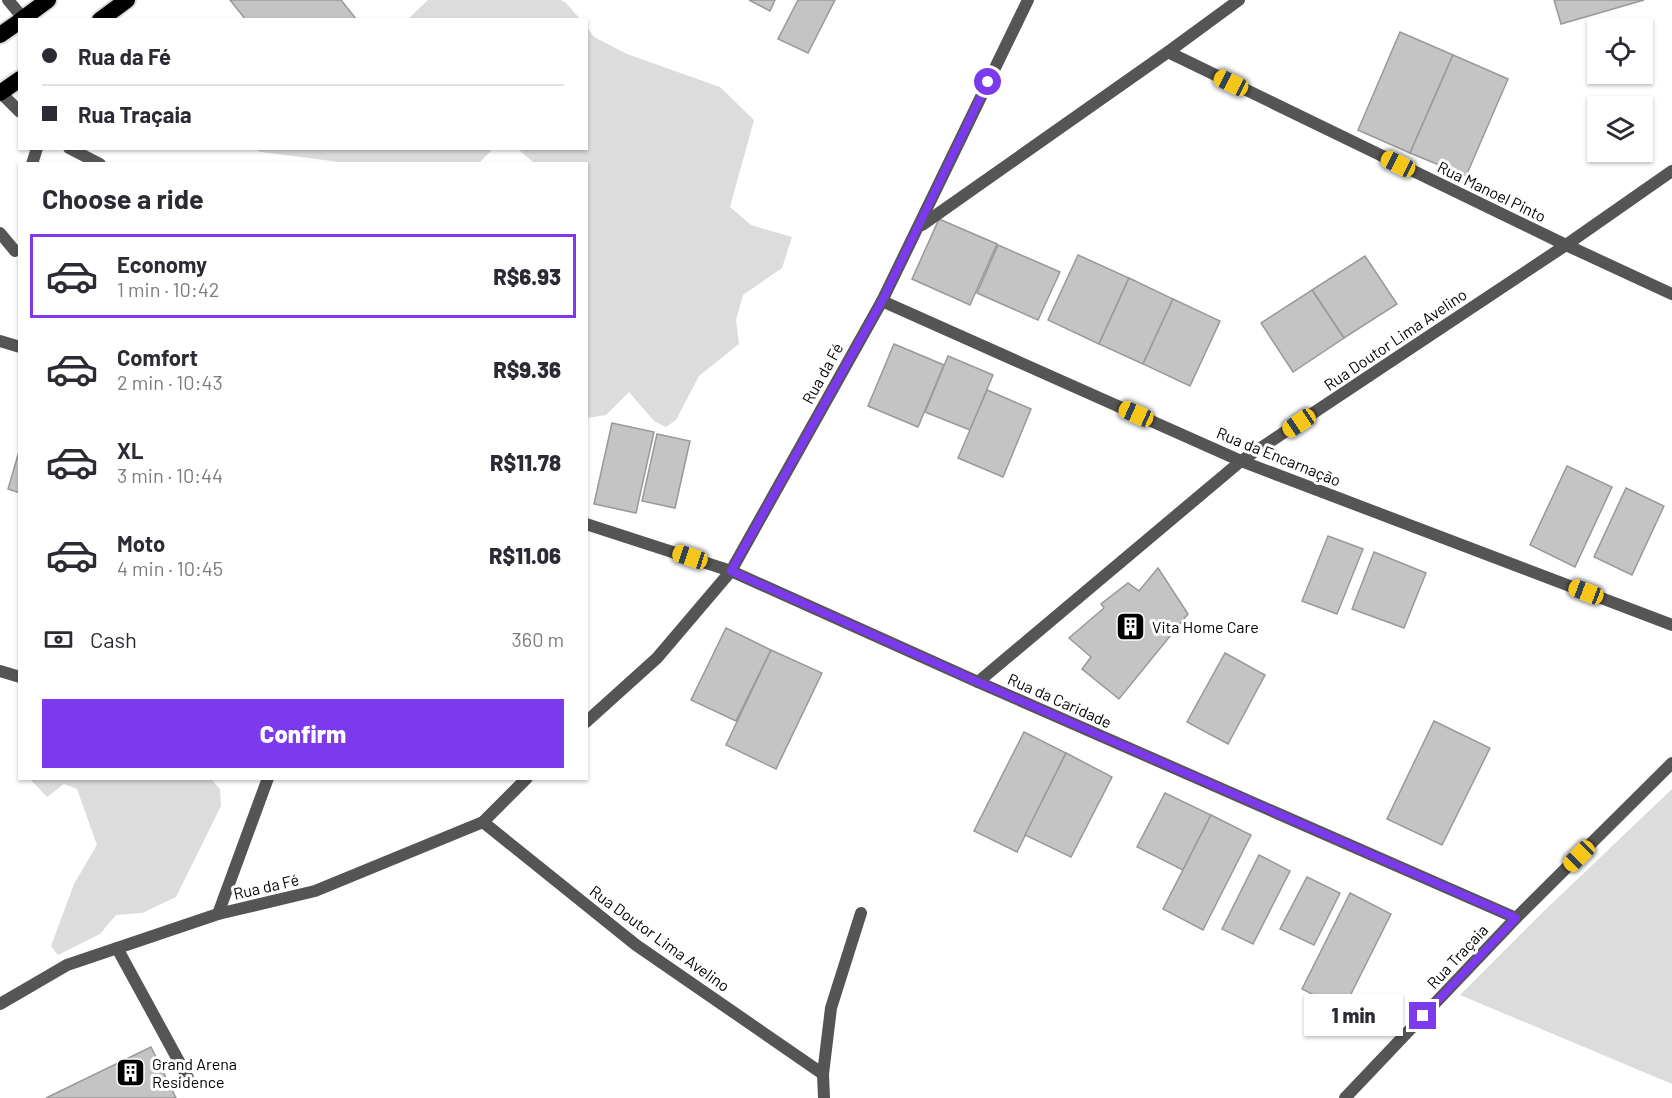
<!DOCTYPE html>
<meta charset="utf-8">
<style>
:root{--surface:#fff;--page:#f7f7f7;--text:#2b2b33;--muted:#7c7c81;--line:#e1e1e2;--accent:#7c3aed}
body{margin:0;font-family:Barlow,sans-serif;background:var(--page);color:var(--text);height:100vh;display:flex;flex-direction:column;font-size:22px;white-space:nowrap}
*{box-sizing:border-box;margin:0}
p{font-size:20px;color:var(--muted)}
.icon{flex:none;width:33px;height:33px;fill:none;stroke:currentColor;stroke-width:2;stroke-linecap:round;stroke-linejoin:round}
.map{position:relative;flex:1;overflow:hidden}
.sheet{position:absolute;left:18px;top:162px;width:570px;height:618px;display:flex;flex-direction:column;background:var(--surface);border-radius:0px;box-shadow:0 2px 4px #0004}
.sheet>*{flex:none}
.banner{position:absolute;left:18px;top:18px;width:570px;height:132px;border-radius:0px;box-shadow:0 2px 4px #0004;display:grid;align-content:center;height:132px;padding:0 24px;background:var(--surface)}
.buttons{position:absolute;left:1587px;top:18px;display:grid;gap:12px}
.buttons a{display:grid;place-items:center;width:66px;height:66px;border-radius:0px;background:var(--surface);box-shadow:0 2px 4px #0004;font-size:30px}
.end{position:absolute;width:27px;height:27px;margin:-14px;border:8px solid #7c3aed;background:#fff;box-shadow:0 0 0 3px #fff}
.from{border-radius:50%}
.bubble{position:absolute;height:42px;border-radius:0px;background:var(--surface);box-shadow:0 2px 4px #0004;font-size:20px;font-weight:800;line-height:42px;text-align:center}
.car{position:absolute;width:18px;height:36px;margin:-18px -9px;border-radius:8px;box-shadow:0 0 4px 2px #0007;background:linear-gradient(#f5c518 24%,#345 0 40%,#f5c518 0 76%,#345 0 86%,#f5c518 0)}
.banner b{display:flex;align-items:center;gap:21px;height:57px;font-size:22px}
.banner b+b{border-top:2px solid var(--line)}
.banner i{width:15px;height:15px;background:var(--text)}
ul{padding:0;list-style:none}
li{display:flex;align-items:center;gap:18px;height:84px;margin:0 12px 9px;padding:0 12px;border:3px solid transparent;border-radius:0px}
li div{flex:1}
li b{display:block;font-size:22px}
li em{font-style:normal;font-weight:800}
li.active{border-color:var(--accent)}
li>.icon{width:54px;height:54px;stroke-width:1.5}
h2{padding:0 24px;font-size:27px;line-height:72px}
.pay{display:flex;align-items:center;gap:15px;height:66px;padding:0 24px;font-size:22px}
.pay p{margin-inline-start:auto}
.cta{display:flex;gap:12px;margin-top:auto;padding:12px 24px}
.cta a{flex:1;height:69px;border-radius:0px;background:var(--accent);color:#fff;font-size:24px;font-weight:800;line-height:69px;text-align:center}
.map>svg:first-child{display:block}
.green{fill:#dcdcdc}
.building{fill:#c4c4c4;stroke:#999;stroke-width:1.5}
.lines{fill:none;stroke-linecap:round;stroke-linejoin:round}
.trunk-casing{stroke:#dbdbdb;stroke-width:20}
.service{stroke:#555;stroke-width:12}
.minor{stroke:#555;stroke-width:12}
.trunk{stroke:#000;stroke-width:16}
.route{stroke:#7c3aed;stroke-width:8}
.labels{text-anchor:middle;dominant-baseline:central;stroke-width:6;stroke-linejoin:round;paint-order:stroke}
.street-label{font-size:16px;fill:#000;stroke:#fff}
.poi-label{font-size:16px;fill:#000;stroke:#fff;text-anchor:start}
</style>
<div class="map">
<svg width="1672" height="1098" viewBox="0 0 1672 1098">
<rect width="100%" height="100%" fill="#fff"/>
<g class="green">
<polygon points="428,0 561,0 566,3 580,19 408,19"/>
<polygon points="587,27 594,37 627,54 720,87 754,120 730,207 751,225 792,237 782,268 743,295 736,320 739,344 699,376 676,420 666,427 654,421 629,392 606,415 587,418 586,164 534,163 518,149 586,148"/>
<polygon points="254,149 493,149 478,164 347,163 261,152"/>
<polygon points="30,779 211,779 220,789 221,806 176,897 142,913 116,915 100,934 58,955 51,946 74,884 97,845 77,789 64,784 47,797"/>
<polygon points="1672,789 1672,1084 1460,995 1544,911"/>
</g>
<g class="building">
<polygon points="230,0 341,0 357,20 246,20"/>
<polygon points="749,0 775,0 770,11"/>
<polygon points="798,0 835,0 808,53 778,39"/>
<polygon points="1554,0 1644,0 1561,24"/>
<polygon points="1400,32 1453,55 1410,153 1358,130"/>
<polygon points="1453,55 1508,79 1466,176 1410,153"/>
<polygon points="939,219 997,244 970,305 912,279"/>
<polygon points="998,245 1060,272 1038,320 977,293"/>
<polygon points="1078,255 1129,278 1099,344 1048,320"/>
<polygon points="1365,256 1397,304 1344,338 1312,290"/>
<polygon points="1129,278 1173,299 1143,364 1099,344"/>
<polygon points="1312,290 1344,338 1293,372 1261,323"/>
<polygon points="1173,299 1220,321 1190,386 1143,364"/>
<polygon points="894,344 944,365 918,427 868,406"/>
<polygon points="948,356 993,375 970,430 925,412"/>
<polygon points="987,390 1031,409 1003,477 958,458"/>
<polygon points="612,423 654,432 636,513 594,504"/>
<polygon points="657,434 690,441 675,508 642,501"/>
<polygon points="20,448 20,493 8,489"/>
<polygon points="1567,466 1612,487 1575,567 1530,545"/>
<polygon points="1626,488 1664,506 1632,575 1594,557"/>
<polygon points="1328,536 1363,549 1337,614 1302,601"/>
<polygon points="1374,552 1426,573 1404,628 1352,609"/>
<polygon points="1158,568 1188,614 1119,699 1082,669 1091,657 1069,638 1104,608 1101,604 1128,583 1139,591"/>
<polygon points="726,628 771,650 736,721 691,700"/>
<polygon points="771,650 822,673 776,769 726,745"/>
<polygon points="1225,653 1265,675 1228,744 1187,722"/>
<polygon points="1434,721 1490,748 1442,845 1387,819"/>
<polygon points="1024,732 1066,753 1017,852 974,831"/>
<polygon points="1066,753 1112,777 1071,857 1025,835"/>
<polygon points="1165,793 1211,815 1183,870 1137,847"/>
<polygon points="1211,815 1251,835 1203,930 1163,909"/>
<polygon points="1259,855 1290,871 1253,944 1222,929"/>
<polygon points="1307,877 1340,893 1314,945 1280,929"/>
<polygon points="1350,893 1391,914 1343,1010 1302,989"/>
<polygon points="151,1047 176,1098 46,1098"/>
</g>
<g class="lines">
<defs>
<g id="trunk">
<polyline points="21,20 48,0"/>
<polyline points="100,20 127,0"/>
<polyline points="0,35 20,21"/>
<polyline points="0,93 20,79"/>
</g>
</defs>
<use href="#trunk" class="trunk-casing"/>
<g class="service">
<polyline points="1,93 20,112"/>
<polyline points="69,148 100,164"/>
<polyline points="32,164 37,148"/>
<polyline points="0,233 15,251"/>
<polyline points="117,948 188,1078"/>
</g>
<g class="minor">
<polyline points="8,0 23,18"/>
<polyline points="1168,52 1566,245 1672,294"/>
<polyline points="922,225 1168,52 1239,0"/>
<polyline points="882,301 1241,461 1672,625"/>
<polyline points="0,341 20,347"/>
<polyline points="586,524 731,571 978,682 1516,918"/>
<polyline points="0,671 20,677"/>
<polyline points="978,682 1241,461 1566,245 1672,171"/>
<polyline points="586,722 657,658 731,571 882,301 1028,0"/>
<polyline points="483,822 636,945 823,1074"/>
<polyline points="218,914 268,778"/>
<polyline points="0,1004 67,965 218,914 315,891 483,822 527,778"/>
<polyline points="824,1098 823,1074 831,1008 861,913"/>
<polyline points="1345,1098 1516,918 1672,763"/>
</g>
<use href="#trunk" class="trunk"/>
</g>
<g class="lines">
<polyline class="route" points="988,82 882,301 731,571 978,682 1516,918 1423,1016"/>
</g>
<defs>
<symbol id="building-square" viewBox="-11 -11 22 22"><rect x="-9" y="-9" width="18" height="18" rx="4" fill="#000" stroke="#fff"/><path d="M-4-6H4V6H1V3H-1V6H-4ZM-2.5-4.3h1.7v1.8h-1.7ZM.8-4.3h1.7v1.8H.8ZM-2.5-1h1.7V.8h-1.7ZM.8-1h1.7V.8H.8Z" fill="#fff"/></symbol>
</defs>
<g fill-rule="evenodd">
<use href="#building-square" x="1114" y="610" width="33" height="33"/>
<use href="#building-square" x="114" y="1056" width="33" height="33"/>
</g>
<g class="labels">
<g class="street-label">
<text transform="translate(1492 191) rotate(26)">Rua Manoel Pinto</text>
<text transform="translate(1395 339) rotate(-34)">Rua Doutor Lima Avelino</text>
<text transform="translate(822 373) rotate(-61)">Rua da Fé</text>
<text transform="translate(1279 456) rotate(22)">Rua da Encarnação</text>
<text transform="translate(1060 700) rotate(24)">Rua da Caridade</text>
<text transform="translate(266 886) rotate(-13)">Rua da Fé</text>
<text transform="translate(660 938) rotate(36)">Rua Doutor Lima Avelino</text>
<text transform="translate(1457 956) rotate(-47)">Rua Traçaia</text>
</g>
<g class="poi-label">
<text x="1152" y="626">Vita Home Care</text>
<text x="152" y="1063">Grand Arena<tspan x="152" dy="18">Residence</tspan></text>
</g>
</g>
</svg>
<div class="buttons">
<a><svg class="icon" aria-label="locate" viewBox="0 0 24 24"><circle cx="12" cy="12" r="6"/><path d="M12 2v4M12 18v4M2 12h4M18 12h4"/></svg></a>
<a><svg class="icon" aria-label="layers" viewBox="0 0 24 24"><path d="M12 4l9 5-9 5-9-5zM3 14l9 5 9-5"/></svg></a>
</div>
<i class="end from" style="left:988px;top:82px"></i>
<i class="end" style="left:1423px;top:1016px"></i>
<div class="bubble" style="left:1304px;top:994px;width:99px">1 min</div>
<i class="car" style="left:1231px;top:83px;rotate:296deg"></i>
<i class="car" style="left:1398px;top:164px;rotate:296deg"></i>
<i class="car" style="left:1136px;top:414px;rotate:294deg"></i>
<i class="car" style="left:1299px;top:423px;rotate:236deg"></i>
<i class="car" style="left:690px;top:557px;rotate:288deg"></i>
<i class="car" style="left:1586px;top:592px;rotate:291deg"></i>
<i class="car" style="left:1579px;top:856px;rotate:225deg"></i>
<div class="banner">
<b><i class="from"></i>Rua da Fé</b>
<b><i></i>Rua Traçaia</b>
</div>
<section class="sheet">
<h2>Choose a ride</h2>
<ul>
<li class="active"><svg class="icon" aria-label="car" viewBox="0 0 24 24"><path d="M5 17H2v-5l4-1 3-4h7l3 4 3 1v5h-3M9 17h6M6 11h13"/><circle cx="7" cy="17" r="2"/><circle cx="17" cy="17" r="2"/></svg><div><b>Economy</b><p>1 min · 10:42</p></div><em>R$6.93</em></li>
<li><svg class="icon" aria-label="car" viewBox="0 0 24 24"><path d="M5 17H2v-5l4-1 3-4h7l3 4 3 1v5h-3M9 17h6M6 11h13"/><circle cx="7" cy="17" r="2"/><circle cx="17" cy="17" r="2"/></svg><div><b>Comfort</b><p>2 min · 10:43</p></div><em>R$9.36</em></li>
<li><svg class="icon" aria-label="car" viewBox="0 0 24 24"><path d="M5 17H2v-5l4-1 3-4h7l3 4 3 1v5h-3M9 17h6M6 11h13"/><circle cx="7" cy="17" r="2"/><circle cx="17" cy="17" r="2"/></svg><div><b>XL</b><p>3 min · 10:44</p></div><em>R$11.78</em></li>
<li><svg class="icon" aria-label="car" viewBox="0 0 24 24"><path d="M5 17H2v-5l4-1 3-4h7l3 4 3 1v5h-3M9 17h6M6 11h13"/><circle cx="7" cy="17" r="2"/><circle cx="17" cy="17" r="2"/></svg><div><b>Moto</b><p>4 min · 10:45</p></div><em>R$11.06</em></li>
</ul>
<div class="pay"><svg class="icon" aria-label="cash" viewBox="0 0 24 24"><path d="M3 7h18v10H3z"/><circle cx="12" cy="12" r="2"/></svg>Cash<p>360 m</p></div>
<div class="cta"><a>Confirm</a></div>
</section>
</div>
